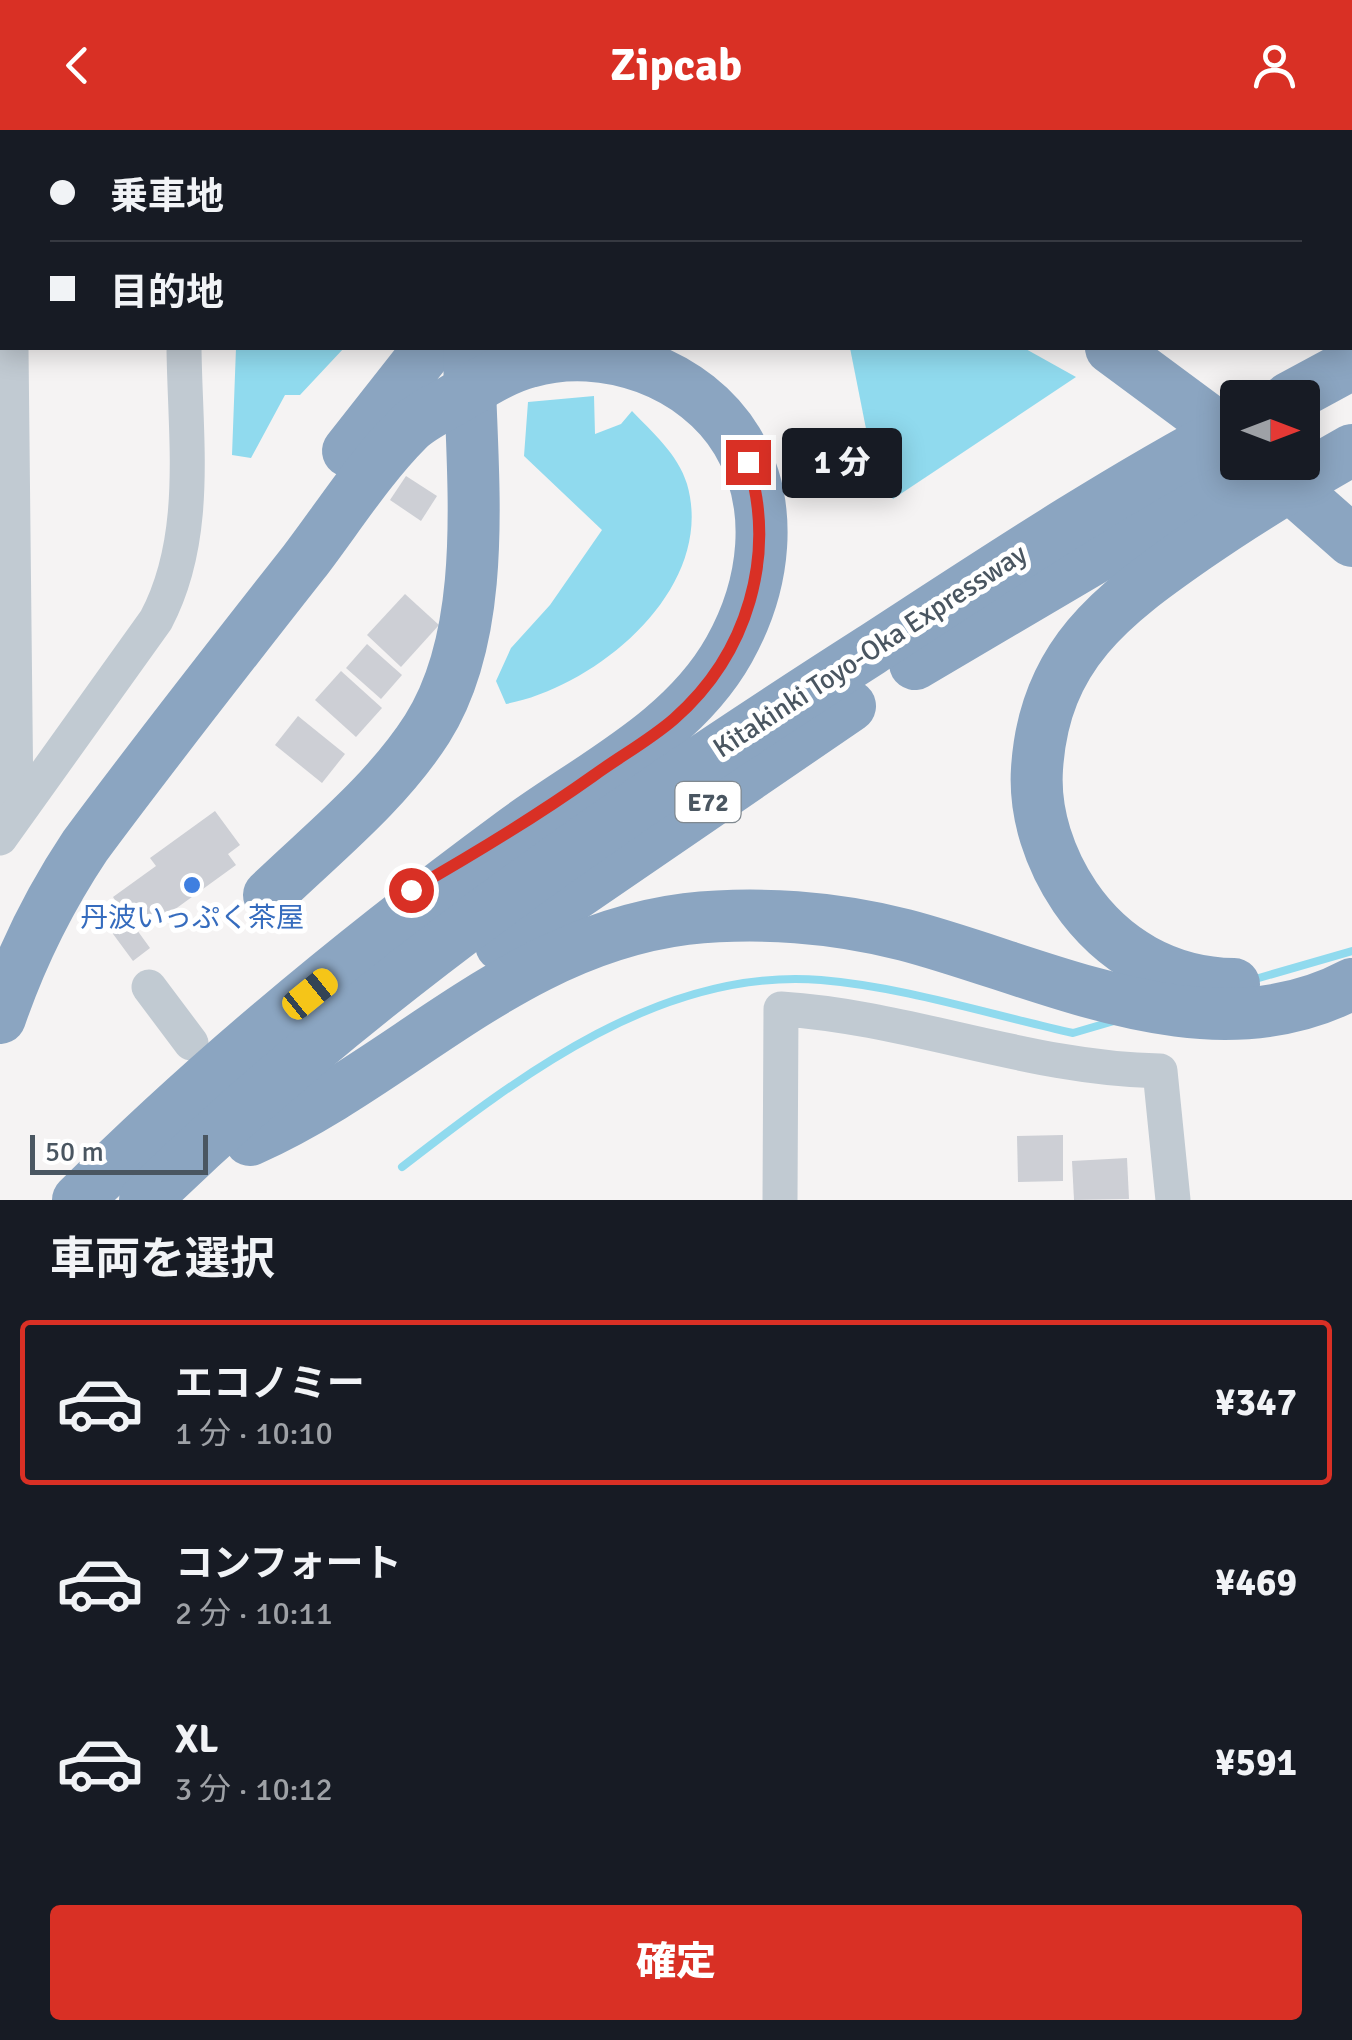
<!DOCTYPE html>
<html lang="ja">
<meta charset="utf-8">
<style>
:root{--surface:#171b24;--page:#242831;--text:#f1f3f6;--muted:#9ea1a6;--line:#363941;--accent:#d93025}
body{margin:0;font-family:Signika,"Noto Sans JP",sans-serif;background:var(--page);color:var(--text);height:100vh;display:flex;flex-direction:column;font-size:38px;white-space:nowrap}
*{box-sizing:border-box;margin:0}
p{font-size:32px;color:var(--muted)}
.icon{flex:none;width:55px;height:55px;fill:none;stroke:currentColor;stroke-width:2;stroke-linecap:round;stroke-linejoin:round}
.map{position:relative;height:1070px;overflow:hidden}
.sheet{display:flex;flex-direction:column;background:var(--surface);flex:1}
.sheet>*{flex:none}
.hud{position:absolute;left:0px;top:0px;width:1352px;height:220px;box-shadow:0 5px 25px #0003;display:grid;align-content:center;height:220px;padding:0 50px;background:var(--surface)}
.needle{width:65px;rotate:90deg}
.fabs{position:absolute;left:1220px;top:250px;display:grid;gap:20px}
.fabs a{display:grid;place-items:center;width:100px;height:100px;border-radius:10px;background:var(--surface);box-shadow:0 5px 25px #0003;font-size:50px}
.scale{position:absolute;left:30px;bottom:25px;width:178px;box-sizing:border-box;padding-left:10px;border:5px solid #4a5661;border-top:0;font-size:28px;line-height:35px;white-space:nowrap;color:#4a5661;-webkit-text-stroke:8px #fff;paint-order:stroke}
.end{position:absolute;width:45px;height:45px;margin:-22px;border:12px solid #d93025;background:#fff;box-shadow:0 0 0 5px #fff}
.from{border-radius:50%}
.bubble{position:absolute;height:70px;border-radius:10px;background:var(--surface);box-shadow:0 5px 25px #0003;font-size:32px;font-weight:800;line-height:70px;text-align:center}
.car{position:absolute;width:30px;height:60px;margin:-30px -15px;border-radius:12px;box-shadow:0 0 8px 2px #0007;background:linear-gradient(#f5c518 24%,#345 0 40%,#f5c518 0 76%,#345 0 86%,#f5c518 0)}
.hud b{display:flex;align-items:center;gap:35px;height:95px;font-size:38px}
.hud b+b{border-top:2px solid var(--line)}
.hud i{width:25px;height:25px;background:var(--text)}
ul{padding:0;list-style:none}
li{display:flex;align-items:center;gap:30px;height:165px;margin:0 20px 15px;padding:0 30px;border:5px solid transparent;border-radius:10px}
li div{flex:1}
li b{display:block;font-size:38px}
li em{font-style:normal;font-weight:800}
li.selected{border-color:var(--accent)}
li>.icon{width:90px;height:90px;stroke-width:1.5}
h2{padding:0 50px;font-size:45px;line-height:120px}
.cta{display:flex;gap:20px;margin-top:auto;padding:20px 50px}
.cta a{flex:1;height:115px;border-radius:10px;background:var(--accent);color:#fff;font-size:40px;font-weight:800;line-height:115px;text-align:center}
header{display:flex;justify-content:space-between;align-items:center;height:130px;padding:0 50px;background:var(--accent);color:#fff;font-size:45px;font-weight:800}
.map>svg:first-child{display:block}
.water{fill:#90daee}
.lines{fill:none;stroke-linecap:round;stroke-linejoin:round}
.stream{stroke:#90daee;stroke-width:8}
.building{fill:#cdcfd5}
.minor{stroke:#c1cad2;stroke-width:35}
.highway{stroke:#8ba5c1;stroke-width:52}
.route{stroke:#d93025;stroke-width:12}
.shop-dot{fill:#3f7fe0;stroke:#fff;stroke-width:4}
.labels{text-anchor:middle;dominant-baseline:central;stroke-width:10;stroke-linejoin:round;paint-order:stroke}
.shield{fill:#fff;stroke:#808990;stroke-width:2.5}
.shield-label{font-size:25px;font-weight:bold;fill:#4a5661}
.street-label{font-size:28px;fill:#4a5661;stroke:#fff}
.shop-label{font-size:28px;fill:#366cbe;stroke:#fff}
</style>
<header><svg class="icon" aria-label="back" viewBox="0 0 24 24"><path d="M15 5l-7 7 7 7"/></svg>Zipcab<svg class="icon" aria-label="person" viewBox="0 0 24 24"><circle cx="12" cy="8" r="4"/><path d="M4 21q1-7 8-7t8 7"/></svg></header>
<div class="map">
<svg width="1352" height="1070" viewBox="0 0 1352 1070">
<rect width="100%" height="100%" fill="#f5f3f3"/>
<g class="water">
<polygon points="236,218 344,218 300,265 285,265 251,328 232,325"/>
<polygon points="850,218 1024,218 1076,247 893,369 874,339"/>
<path d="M594 266 595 304 621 294 632 281C652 302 678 324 687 354 717 458 597 557 506 574L496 551 511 518 550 475 602 400 524 326 528 272Z"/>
</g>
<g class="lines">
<g class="stream">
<polyline points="1252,850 1352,821"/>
<path d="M402 1037C521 945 662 837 821 850 905 857 991 885 1073 903L1114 891"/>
</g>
</g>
<g class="building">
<polygon points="406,346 437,366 421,391 390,370"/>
<polygon points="405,464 439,495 401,537 367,505"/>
<polygon points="367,514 402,545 381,569 346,538"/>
<polygon points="341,541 382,578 356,607 315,570"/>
<polygon points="298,586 345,624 322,653 275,615"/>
<polygon points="215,681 240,715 228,724 236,735 145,801 142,796 137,800 150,818 133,831 102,789 119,776 113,767 156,736 150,728"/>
<polygon points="1063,1005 1063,1051 1018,1052 1017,1006"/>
<polygon points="1127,1028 1129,1069 1074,1070 1072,1031"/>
</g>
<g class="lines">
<g class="minor">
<polyline points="9,0 9,2"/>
<polyline points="1164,0 1171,2"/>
<polyline points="291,2 293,0"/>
<polyline points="1350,53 1352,53"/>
<polyline points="11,218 16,681"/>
<path d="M0 708 156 490C200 407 185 309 184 218"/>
<polyline points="149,857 191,913"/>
<path d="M780 1070 781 879C910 887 1030 939 1160 941L1173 1070"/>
</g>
<g class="highway">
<polyline points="1047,0 1052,2"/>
<polyline points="528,2 530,0"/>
<polyline points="765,2 794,2"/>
<polyline points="1350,117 1352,117"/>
<polyline points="1111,218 1238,312"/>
<polyline points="1289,268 1352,234"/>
<polyline points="348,321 429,218"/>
<polyline points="1267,336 1352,411"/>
<polyline points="915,534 1258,332"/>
<path d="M269 765C323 713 386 663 427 599 493 495 470 336 469 218"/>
<polyline points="501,815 850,576"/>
<path d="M1234 854C1168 853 1112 821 1075 767 1050 730 1034 684 1037 639 1044 525 1112 475 1197 416 1247 381 1299 350 1352 320"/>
<path d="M0 888C21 827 49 770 85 716 156 620 230 526 304 432 337 389 369 338 408 299 421 286 442 277 458 267 481 254 503 239 529 232 604 210 696 243 737 311 776 376 765 456 729 520 682 604 586 648 511 704 359 816 211 937 78 1070"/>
<path d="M250 1010C402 942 512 811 686 789 758 781 835 787 905 805 1046 842 1209 930 1352 854"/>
<path d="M145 1070C363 857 616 683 871 520 991 442 1111 362 1238 295"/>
</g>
</g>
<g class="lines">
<path class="route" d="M411 760C474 724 534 688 593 646 619 627 650 610 674 589 748 524 777 425 748 332"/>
</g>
<circle class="shop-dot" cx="192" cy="755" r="10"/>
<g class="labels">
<rect class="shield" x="675.5" y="652" width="65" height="40" rx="8"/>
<g class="shield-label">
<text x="708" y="672">E72</text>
</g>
<g class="street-label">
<text transform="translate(870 521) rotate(-33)">Kitakinki Toyo-Oka Expressway</text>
</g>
<g class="shop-label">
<text x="192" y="788">丹波いっぷく茶屋</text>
</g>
</g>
</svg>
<div class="fabs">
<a><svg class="needle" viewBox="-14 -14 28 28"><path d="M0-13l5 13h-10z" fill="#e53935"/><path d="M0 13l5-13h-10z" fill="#9ea1a6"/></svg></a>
</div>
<div class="scale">50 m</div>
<i class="end from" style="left:411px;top:760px"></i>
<i class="end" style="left:748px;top:332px"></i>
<div class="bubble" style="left:782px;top:298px;width:120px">1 分</div>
<i class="car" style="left:310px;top:864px;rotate:51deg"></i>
<div class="hud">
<b><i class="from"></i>乗車地</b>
<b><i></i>目的地</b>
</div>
</div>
<section class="sheet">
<h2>車両を選択</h2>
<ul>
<li class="selected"><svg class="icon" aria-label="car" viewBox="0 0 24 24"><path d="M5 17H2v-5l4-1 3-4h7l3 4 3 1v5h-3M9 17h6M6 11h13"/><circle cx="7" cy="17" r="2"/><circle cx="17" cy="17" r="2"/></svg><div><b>エコノミー</b><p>1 分 · 10:10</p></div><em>¥347</em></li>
<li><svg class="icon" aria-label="car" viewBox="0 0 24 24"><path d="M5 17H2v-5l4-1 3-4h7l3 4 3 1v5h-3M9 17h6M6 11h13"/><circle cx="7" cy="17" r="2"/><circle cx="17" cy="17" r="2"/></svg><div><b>コンフォート</b><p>2 分 · 10:11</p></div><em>¥469</em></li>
<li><svg class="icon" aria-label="car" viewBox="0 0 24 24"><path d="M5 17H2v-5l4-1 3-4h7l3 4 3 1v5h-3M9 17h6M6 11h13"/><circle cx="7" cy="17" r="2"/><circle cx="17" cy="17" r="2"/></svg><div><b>XL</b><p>3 分 · 10:12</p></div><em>¥591</em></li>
</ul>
<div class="cta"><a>確定</a></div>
</section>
